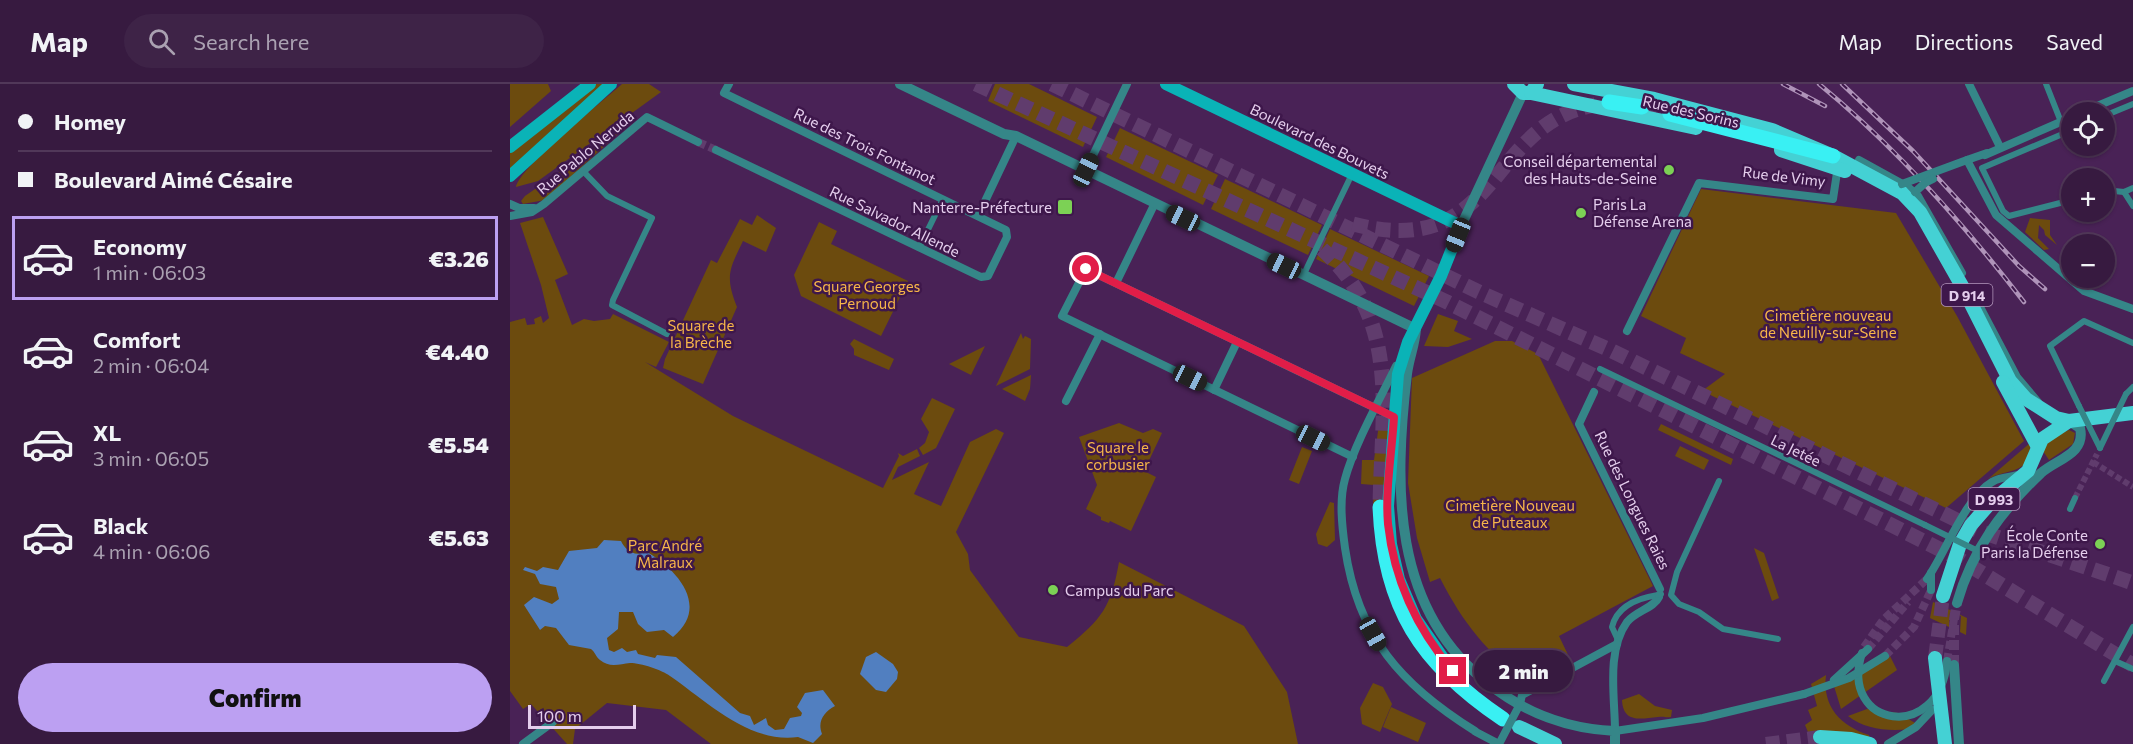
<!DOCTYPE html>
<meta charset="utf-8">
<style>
:root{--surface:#371a40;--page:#3e2347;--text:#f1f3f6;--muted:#aaa1b1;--line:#513859;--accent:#bca0f2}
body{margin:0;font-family:Commissioner,sans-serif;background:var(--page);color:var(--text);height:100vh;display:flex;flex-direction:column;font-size:22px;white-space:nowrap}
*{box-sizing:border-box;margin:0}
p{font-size:20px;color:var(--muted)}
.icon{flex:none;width:33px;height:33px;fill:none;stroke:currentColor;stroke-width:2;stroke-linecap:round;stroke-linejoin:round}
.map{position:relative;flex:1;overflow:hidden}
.panel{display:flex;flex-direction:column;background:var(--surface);width:510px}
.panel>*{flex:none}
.hud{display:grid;align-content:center;height:132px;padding:0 18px;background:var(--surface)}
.buttons{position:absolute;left:1551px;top:18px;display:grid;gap:12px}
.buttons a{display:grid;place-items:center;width:54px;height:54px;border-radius:50%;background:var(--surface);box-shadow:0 2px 4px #0004,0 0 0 2px var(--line);font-size:30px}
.scale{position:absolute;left:18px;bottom:15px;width:108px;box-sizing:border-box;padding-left:6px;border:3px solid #e5ceed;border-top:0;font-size:16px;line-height:21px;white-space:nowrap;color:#e5ceed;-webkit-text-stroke:4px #3e174b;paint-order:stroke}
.end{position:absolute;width:27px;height:27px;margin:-14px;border:8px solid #e11d48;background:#fff;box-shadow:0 0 0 3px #fff}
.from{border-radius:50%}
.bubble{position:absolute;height:42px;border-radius:21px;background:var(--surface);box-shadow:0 2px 4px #0004,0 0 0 2px var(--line);font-size:20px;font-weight:800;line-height:42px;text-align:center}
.car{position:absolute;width:18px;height:36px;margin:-18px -9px;border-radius:8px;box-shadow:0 0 4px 2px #0007;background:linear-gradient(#222 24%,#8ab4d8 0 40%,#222 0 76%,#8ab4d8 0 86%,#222 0)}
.hud b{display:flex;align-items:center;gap:21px;height:57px;font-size:22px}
.hud b+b{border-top:2px solid var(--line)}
.hud i{width:15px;height:15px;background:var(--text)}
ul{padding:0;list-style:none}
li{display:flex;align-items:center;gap:18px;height:84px;margin:0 12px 9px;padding:0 6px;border:3px solid transparent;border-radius:0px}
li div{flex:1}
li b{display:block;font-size:22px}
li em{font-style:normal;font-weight:800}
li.current{border-color:var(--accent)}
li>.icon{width:54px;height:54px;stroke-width:1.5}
.button{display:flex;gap:12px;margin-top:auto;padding:12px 18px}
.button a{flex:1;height:69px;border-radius:36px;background:var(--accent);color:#111;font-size:24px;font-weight:800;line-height:69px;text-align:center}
header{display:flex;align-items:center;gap:36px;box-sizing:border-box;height:84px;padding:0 30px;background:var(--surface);border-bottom:2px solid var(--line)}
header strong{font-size:28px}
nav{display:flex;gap:33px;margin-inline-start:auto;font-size:21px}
.search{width:420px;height:54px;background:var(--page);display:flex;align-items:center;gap:15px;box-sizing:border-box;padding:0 21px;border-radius:33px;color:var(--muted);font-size:22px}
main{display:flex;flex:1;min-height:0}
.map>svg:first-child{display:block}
.green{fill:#6c4b0e}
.water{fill:#517fc0}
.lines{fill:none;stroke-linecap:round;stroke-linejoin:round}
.pedestrian-tunnel{stroke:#603c6d;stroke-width:6;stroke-dasharray:6 3;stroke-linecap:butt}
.minor-tunnel{stroke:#603c6d;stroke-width:8;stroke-dasharray:8 4;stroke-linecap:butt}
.tertiary-tunnel{stroke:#603c6d;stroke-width:10;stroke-dasharray:10 5;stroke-linecap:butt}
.primary-tunnel{stroke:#603c6d;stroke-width:14;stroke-dasharray:14 7;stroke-linecap:butt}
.motorway-tunnel{stroke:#603c6d;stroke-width:15;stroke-dasharray:15 8;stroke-linecap:butt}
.pedestrian{stroke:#358688;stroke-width:6}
.minor{stroke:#358688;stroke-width:8}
.tertiary{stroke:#358688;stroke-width:10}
.secondary{stroke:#0ab3b7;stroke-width:12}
.primary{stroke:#44d1d4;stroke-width:14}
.motorway{stroke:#39f0f3;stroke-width:15}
.rail-casing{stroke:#af93b9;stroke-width:4.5}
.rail{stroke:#3e174b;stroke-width:2;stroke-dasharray:7;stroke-linecap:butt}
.pedestrian-bridge{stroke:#358688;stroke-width:6}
.minor-bridge{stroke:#358688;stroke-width:8}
.primary-bridge{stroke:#44d1d4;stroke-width:14}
.route{stroke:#e11d48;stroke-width:8}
.poi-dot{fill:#7cd155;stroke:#3e174b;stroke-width:2}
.labels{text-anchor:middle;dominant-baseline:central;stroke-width:5;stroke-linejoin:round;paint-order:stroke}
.shield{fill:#3e174b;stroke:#b397bc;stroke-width:1.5}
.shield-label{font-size:14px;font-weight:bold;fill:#e5ceed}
.street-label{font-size:15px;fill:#e5ceed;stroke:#3e174b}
.poi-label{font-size:15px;fill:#e5ceed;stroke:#3e174b;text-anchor:end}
.park-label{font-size:15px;fill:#f7b649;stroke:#3e174b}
</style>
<header>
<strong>Map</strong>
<div class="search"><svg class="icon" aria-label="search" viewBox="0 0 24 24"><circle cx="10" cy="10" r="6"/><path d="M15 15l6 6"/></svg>Search here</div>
<nav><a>Map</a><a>Directions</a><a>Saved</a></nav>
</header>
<main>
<section class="panel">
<div class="hud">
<b><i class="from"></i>Homey</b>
<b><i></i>Boulevard Aimé Césaire</b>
</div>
<ul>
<li class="current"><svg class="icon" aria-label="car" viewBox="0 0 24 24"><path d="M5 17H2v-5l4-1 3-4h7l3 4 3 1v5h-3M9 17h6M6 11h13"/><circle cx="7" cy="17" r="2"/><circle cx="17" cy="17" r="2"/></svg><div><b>Economy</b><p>1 min · 06:03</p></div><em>€3.26</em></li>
<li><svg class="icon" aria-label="car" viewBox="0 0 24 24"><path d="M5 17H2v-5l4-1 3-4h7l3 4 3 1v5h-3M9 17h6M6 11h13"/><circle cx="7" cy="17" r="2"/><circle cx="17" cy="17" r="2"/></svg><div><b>Comfort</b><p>2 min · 06:04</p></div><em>€4.40</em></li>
<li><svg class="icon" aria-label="car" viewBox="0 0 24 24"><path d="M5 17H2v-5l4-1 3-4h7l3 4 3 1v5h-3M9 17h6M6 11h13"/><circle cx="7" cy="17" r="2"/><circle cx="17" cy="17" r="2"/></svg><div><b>XL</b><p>3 min · 06:05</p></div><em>€5.54</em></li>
<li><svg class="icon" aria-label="car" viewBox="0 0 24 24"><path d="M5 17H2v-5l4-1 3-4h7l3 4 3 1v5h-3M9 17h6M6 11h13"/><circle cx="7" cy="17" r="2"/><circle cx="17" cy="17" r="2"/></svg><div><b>Black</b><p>4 min · 06:06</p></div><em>€5.63</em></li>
</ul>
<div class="button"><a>Confirm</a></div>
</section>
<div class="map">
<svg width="1623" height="660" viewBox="0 0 1623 660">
<rect width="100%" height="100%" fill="#492256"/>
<g class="green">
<polygon points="0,0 38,0 41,7 0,43"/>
<polygon points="86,0 95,0 41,47 0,87 0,69"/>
<path d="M112 0H139L151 8 28 97 6 103C10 83 93 17 112 0Z"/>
<polygon points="485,0 519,0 587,33 573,63 478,17"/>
<polygon points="120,39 35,116 13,120 11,117 15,112"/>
<polygon points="610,44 708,91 693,121 596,73"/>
<polygon points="715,95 812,141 798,171 701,125"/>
<polygon points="1191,105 1386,129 1447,232 1514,357 1436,424 1192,307 1215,290 1170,269 1176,254 1131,232"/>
<path d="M247 131 266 144 256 168 233 157C219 186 215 192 227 223L193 300 153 284 155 275 201 176 207 179 230 135 242 141Z"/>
<path d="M33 133 58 190 45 196 62 241 74 235 84 237 100 235 103 230 159 258 146 283 135 278 223 332 373 404 389 372 388 369 393 372 407 365 410 372 388 383 382 396 419 378 404 410 431 422 460 358 486 345 494 349 446 448 458 470 460 486 509 553 557 563C592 535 601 523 609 478L734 542 777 608 788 660H201L156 626 97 619 65 645 63 660H57L21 620 13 625 0 607V238L15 234 17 241 25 240 24 235 31 232 33 239 39 234 31 201 10 139Z"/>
<polygon points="1520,134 1540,136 1540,151 1547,161 1535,151 1534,146 1529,141 1528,154 1539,165 1534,166 1515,148"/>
<polygon points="309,138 327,147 321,160 398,197 371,252 291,212 284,191"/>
<polygon points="820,145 919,192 904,222 806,175"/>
<polygon points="928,230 948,237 944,247 962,255 938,263 914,262"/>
<polygon points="511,249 513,255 515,252 521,255 520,285 486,302"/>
<polygon points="344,255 384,275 379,286 344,271 344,265 340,260"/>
<path d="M985 257H1002L1028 270 1143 502 1049 552 1061 577 1018 600C977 568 954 541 930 494L920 498 907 454 898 399 902 294Z"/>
<polygon points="475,262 461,291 439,280"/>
<polygon points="521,291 520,305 515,317 492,305"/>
<polygon points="422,314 445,325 426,364 413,371 409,364 415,359 419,348 411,335"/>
<polygon points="609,339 633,349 643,345 652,349 634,387 646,393 621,447 600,437 599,439 591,436 591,433 576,425 587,401 569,353"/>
<polygon points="869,340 878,342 874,423 863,423 864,401 851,400 852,376 864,376"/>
<polygon points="1151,340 1223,375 1221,381 1148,346"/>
<polygon points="1559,346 1565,349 1563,360 1539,376 1533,367 1539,354"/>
<path d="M1520 359C1522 392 1496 384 1478 395Z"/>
<polygon points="1170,362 1199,376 1194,386 1165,372"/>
<polygon points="792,363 802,367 789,400 779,396"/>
<polygon points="820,418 824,419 825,456 817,463 808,460 806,450"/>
<polygon points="1244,464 1254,469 1269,514 1262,517"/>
<polygon points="1423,518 1457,534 1456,551 1450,548 1451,532 1440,528 1439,543 1420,534"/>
<polygon points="1380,572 1387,586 1331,625 1324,602"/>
<path d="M1316 591C1312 623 1331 642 1359 651L1360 660 1306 659 1305 647 1298 648 1295 641 1302 636 1298 626 1307 622 1301 600Z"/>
<polygon points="863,599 873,603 882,620 870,648 852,640 850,624"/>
<path d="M1129 610 1145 622 1162 626 1161 633C1154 634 1156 632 1148 633 1130 635 1113 639 1112 616Z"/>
<polygon points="881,623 916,639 908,658 873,643"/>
<path d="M1357 625 1388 629 1412 643C1388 648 1358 648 1338 632Z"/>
</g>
<g class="water">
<path d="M94 456 111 457C115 466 126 474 135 467 166 484 201 522 163 553L154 546 137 548 128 540 123 528H109L108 545 97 554 99 566 104 568 112 564 117 568 126 566 128 570 145 574 147 571 166 573 230 629 240 632 244 641 256 634 258 641 265 646 274 645 280 634 291 632 292 629 287 623 295 609 313 606 325 622C314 628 307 637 312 650L303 659 288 653C239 660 195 616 160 592 152 586 131 579 120 579 110 580 99 584 90 576 86 573 85 568 81 565L59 561 46 544 35 542 30 546 14 521 24 513 42 520 49 515 46 503 30 500 25 490 13 486 15 483 27 487 33 483 48 486 59 467 87 464Z"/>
<polygon points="366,568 383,580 388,588 387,595 376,608 366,606 350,590 356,573"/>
</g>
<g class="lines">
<g class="pedestrian-tunnel">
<polyline points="1583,378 1623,403"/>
<polyline points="1565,414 1587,370"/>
</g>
<g class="minor-tunnel">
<polyline points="188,58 206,66"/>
<polyline points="1354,563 1373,536 1417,495"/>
<polyline points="1358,565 1398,518"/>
<polyline points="1375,572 1404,543 1421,506"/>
<polyline points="1437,577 1444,535"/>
</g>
<polyline class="tertiary-tunnel" points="1444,581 1444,535 1447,519"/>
<g class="primary-tunnel">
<polyline points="1425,574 1433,512"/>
<polyline points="1256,660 1310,653"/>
</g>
<g class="motorway-tunnel">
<polyline points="466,0 937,218 1449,475 1623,581"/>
<polyline points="542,0 969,208 1102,267 1469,447 1623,499"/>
<polyline points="1132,23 1160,30"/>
<path d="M843 140C991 178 976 39 1085 21"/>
<path d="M812 165C892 238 871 326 870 423"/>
</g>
<g class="pedestrian">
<polyline points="1536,0 1551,38"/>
<polyline points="1594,32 1623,20"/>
<polyline points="1562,46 1472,84 1493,127 1499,132 1562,116"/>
<polyline points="73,87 97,112 142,134 103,216 102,221 157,250"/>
<polyline points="1594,106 1614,108"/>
<polyline points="1614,108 1623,122"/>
<polyline points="1614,108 1623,104"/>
<polyline points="409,164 433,115"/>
<polyline points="793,192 842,90"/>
<polyline points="1090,285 1415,441"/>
<polyline points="1616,310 1623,303"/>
<polyline points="1569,322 1540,262 1574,237 1623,259"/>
<polyline points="1209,397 1167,488 1161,511 1169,520 1189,528 1213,545 1268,555"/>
<polyline points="1560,425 1565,414"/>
<path d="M1108 556 1102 543C1107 522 1128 514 1148 511"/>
<polyline points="1605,577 1623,585"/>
<polyline points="1594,597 1623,543"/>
</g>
<g class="minor">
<polyline points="1459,0 1490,63"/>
<polyline points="1573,28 1623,7"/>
<polyline points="206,66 471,193 478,192 497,153 496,146 214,9 219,0"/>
<polyline points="1477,69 1457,76 1486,131 1574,207 1623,225"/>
<polyline points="1475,71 1562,33"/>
<polyline points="1349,76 1398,103 1408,112 1452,189"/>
<polyline points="576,86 617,0"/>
<polyline points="0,120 9,124 24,124"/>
<polyline points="0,132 22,128 34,120 137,33 188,58"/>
<polyline points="468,132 506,52"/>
<polyline points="606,199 644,121"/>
<polyline points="1468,219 1507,293 1528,318"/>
<polyline points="1117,247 1189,99 1323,115 1328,82"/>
<path d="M886 282C870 315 844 361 835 395 829 416 832 442 835 464 848 553 891 601 965 647"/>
<polyline points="704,306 727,258"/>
<polyline points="1084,308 1069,340 1150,505"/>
<polyline points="556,317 590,250"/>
<polyline points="843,373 552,232 576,185 888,335"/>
<path d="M1417 495C1435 469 1456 413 1482 398 1490 393 1500 393 1509 391"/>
<polyline points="1421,506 1421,489"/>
<path d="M1149 513C1144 524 1126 527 1117 538 1096 567 1105 614 1105 647L1193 634 1294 610"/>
<path d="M1352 569C1328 644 1430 660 1437 577"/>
<polyline points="1010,620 1012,611 1107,560"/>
<polyline points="966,648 989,660"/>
<polyline points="13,660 43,638"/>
<polyline points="1378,660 1406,643 1422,626"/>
</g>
<g class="tertiary">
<path d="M390 0 494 50 506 52 906 245C905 261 899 274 897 290 884 401 881 526 979 600 1015 629 1059 645 1105 647V660"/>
<polyline points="951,142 1013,9"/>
<path d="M1447 519C1462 466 1492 426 1531 389 1547 375 1576 370 1570 344L1559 337"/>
<polyline points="1444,581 1449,660"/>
</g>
<g class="secondary">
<polyline points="656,0 951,142 931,192 898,258 888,290 878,422 881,460 889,495 906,535 940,584"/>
<polyline points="0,63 80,0"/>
<polyline points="0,92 101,0"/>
</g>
<g class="primary">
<polyline points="1004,0 1013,9 1021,9 1027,0"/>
<polyline points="1064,0 1144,15 1262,46 1323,72 1392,109 1410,128 1452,202 1500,297 1516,315 1546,334 1559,337 1623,329"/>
<polyline points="1021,9 1186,44"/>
<polyline points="1271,66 1335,87"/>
<polyline points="1493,298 1528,363"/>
<polyline points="1433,512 1450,460 1461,441 1481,418 1518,387 1532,355 1559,337"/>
<polyline points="1009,643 1045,660"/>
<polyline points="1310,653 1341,655 1360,660"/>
</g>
<g class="motorway">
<polyline points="1099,18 1132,23"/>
<polyline points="1160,30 1323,72"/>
<path d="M870 423C874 523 911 580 993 635"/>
</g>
<defs>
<g id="rail">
<polyline points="1273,0 1315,22"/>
<path d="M1309 0C1386 63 1453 139 1514 218"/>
<polyline points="1332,0 1403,67 1509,182 1535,205"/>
</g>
</defs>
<use href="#rail" class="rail-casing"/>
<use href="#rail" class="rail"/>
<g class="pedestrian-bridge">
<polyline points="1569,322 1590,364"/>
<polyline points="1590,364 1616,310"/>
<polyline points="1415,441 1472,469"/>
<polyline points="1148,511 1151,510"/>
</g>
<g class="minor-bridge">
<polyline points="1392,100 1457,76"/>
<polyline points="1405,108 1415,99 1423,95"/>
<polyline points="1324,596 1358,565"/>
<polyline points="1294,610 1339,594 1375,572"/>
<polyline points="989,660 1010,620"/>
</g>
<polyline class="primary-bridge" points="1425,574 1435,660"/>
</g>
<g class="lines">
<path class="route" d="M576 185 884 333C882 368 875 405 878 440 884 495 907 545 943 587"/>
</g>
<g class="poi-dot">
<circle cx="1159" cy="86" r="6"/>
<rect x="547" y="115" width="16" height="16" rx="3"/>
<circle cx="1071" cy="129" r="6"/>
<circle cx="1590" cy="460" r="6"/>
<circle cx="543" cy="506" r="6"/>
</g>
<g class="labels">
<g class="shield">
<rect x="1431.5" y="200" width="51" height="22" rx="4.5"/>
<rect x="1458.5" y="404" width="51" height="22" rx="4.5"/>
</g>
<g class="shield-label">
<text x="1457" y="211">D 914</text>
<text x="1484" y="415">D 993</text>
</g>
<g class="street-label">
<text transform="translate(1181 27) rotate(13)">Rue des Sorins</text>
<text transform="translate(810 57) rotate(26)">Boulevard des Bouvets</text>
<text transform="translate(355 62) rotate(26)">Rue des Trois Fontanot</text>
<text transform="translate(75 68) rotate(-40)">Rue Pablo Neruda</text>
<text transform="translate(1274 92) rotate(7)">Rue de Vimy</text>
<text transform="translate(385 137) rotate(26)">Rue Salvador Allende</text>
<text transform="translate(1286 366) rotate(26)">La Jetée</text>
<text transform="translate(1123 416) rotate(64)">Rue des Longues Raies</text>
</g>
<g class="poi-label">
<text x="1147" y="77">Conseil départemental<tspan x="1147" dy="17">des Hauts-de-Seine</tspan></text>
<text x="1083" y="120" text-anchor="start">Paris La<tspan x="1083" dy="17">Défense Arena</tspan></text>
<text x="542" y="123">Nanterre-Préfecture</text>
<text x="1578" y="451">École Conte<tspan x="1578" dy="17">Paris la Défense</tspan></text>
<text x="555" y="506" text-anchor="start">Campus du Parc</text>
</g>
<g class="park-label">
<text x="357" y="202">Square Georges<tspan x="357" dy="17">Pernoud</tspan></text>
<text x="1318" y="231">Cimetière nouveau<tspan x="1318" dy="17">de Neuilly-sur-Seine</tspan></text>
<text x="191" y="241">Square de<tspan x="191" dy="17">la Brèche</tspan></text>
<text x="608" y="363">Square le<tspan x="608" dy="17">corbusier</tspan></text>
<text x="1000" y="421">Cimetière Nouveau<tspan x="1000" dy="17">de Puteaux</tspan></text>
<text x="155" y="461">Parc André<tspan x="155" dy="17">Malraux</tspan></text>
</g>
</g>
</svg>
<div class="buttons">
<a><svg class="icon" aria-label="locate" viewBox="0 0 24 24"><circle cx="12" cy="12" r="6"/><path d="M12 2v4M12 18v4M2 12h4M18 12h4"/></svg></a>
<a>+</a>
<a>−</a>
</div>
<div class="scale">100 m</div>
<i class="end from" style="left:576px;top:185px"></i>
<i class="end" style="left:943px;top:587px"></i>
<div class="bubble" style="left:964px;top:566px;width:99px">2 min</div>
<i class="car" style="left:576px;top:86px;rotate:25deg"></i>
<i class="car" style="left:673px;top:134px;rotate:295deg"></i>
<i class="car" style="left:948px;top:151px;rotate:202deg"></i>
<i class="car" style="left:774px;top:182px;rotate:295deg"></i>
<i class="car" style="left:680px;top:294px;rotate:116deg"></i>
<i class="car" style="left:803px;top:354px;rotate:116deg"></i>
<i class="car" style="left:863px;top:550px;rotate:151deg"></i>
</div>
</main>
